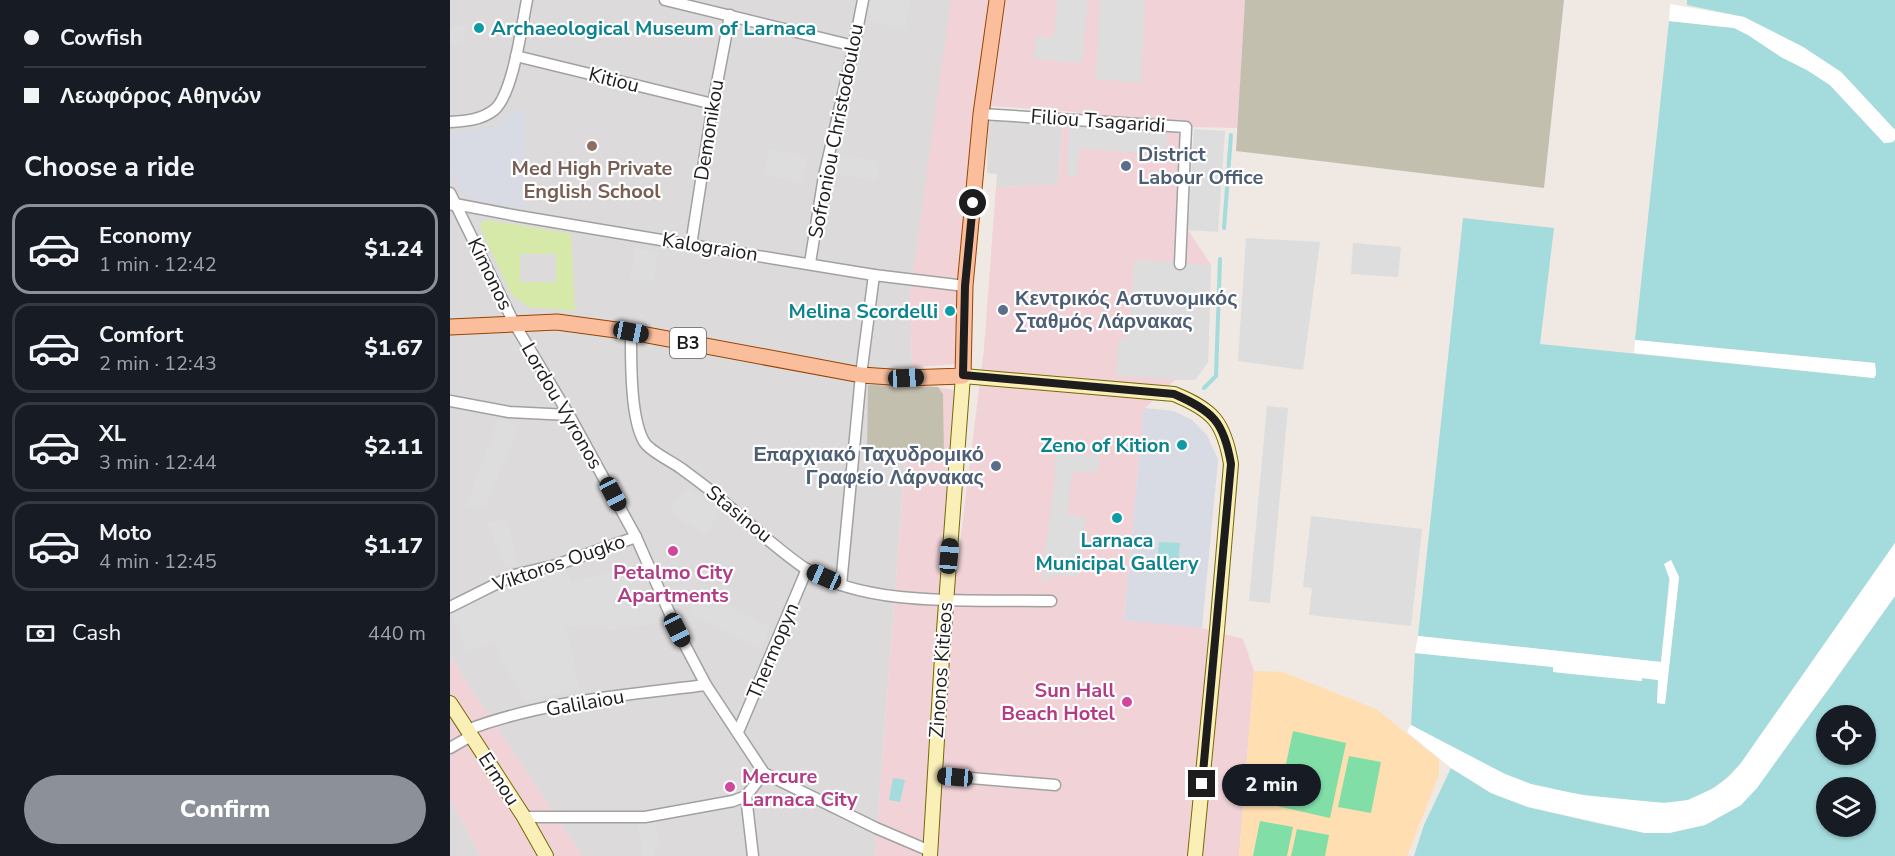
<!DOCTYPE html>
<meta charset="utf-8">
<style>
:root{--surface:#171b24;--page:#20242c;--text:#f1f3f6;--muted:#9ea1a6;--line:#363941;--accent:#8c9099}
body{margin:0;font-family:"Nunito Sans",sans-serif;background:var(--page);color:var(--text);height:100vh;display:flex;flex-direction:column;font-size:22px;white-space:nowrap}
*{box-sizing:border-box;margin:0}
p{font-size:20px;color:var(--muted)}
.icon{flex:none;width:33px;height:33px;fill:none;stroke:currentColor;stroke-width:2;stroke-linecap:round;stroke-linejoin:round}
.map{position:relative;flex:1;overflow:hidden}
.side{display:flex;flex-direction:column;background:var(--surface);width:450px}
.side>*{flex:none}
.guide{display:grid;align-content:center;height:132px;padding:0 24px;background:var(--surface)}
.fabs{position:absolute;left:1366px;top:705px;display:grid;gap:12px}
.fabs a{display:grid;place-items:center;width:60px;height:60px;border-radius:50%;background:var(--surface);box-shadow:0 2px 4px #0004;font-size:30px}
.end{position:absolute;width:27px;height:27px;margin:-14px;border:8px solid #1d1d1d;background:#fff;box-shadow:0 0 0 3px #fff}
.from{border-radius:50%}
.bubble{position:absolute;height:42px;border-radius:21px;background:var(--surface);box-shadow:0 2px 4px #0004;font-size:20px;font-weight:800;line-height:42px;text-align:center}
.car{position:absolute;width:18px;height:36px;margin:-18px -9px;border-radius:8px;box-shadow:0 0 4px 2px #0007;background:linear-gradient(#222 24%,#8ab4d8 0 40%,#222 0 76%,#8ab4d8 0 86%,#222 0)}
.guide b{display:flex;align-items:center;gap:21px;height:57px;font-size:22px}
.guide b+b{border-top:2px solid var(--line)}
.guide i{width:15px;height:15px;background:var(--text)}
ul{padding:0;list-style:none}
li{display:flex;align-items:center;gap:18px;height:90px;margin:0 12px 9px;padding:0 12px;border:3px solid var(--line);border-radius:18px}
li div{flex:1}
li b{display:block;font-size:22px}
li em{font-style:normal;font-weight:800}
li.selected{border-color:var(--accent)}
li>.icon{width:54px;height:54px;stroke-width:1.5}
h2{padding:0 24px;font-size:27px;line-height:72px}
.pay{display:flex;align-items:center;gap:15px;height:66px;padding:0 24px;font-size:22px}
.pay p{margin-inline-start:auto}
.cta{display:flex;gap:12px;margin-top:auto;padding:12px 24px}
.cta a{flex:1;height:69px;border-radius:36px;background:var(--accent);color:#fff;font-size:24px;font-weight:800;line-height:69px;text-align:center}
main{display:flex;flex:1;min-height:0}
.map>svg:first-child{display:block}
.residential{fill:#dcdadb}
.commercial{fill:#f0d2d7}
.construction{fill:#c3bfaf}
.grass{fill:#d6e9a9;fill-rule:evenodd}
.sand{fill:#ffdfb1}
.pitch{fill:#81dea7}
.parking{fill:#ddd}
.plaza{fill:#d8dae4}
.water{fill:#a4dbdc;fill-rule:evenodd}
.pier{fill:#fff}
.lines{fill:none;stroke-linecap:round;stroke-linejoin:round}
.stream{stroke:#a4dbdc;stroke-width:4}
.street-casing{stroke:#a1a1a1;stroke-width:13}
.secondary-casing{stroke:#746905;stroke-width:16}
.primary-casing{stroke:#964501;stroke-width:17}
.street{stroke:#fff;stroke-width:10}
.secondary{stroke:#f9efb7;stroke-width:14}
.primary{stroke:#fbbe9c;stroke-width:15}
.route{stroke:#1d1d1d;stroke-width:8}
.culture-dot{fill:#0f9aa8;stroke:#fff;stroke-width:2}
.education-dot{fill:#8d6e63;stroke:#fff;stroke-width:2}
.service-dot{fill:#5c6f8a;stroke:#fff;stroke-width:2}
.hotel-dot{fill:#d1479c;stroke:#fff;stroke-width:2}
.labels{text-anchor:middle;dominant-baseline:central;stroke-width:4.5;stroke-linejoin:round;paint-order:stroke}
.shield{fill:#fff;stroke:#616161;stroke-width:1.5}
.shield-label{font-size:18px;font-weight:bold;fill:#1d1d1d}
.culture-label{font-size:20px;font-weight:bold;fill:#0d838f;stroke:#fff;text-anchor:end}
.street-label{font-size:20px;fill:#1d1d1d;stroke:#fff}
.service-label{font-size:20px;font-weight:bold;fill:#4e5e75;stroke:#fff;text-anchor:start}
.education-label{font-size:20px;font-weight:bold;fill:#785e54;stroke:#fff}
.hotel-label{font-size:20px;font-weight:bold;fill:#b23c85;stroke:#fff}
</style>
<main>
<section class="side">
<div class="guide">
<b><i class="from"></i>Cowfish</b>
<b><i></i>Λεωφόρος Αθηνών</b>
</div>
<h2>Choose a ride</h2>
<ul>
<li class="selected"><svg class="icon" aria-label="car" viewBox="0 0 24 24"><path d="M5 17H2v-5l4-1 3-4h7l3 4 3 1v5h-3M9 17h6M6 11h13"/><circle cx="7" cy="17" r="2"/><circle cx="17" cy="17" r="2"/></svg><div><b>Economy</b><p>1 min · 12:42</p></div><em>$1.24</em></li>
<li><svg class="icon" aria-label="car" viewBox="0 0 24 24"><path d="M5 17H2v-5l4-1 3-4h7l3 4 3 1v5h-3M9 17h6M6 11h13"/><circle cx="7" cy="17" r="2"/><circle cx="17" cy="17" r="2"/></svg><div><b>Comfort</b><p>2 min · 12:43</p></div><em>$1.67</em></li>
<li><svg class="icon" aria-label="car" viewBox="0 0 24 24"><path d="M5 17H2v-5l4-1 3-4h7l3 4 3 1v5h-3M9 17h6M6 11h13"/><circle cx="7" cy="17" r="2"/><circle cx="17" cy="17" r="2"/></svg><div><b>XL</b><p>3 min · 12:44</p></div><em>$2.11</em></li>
<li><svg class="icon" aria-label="car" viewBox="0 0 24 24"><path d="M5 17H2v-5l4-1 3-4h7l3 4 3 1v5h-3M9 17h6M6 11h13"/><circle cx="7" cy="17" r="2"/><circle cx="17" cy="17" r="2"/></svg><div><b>Moto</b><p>4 min · 12:45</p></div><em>$1.17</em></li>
</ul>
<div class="pay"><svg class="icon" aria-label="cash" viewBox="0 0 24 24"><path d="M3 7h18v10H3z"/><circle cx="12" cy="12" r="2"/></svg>Cash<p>440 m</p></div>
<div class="cta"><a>Confirm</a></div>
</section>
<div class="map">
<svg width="1445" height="856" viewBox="0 0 1445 856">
<rect width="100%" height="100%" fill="#efe8e3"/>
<g class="residential">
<polygon points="0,0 503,0 460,292 462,367 425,856 133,856 0,657"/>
<polygon points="538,118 613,125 607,185 546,187 547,174 537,173"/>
<polygon points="0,800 31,856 0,856"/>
</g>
<g class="commercial">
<polygon points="501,0 539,0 509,364 462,367 460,292"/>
<polygon points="556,0 795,0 788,128 736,127 738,230 761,265 758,362 745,380 725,380 694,409 674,619 752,628 793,639 804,671 789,856 425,856 461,383 504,390 503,600 534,349 546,187 607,185 613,125 628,112 541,106"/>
<polygon points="0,657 133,856 31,856 0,800"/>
</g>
<g class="construction">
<polygon points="795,0 1114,0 1094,188 786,151"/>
<polygon points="418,385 488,387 493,394 494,459 450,455 417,450"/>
</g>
<path class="grass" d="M38 220 121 234 125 311 79 307 62 295 32 232 30 223ZM106 254V282H70V254Z"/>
<polygon class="sand" points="804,671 833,672 926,709 989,759 989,775 957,856 789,856"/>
<g class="pitch">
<polygon points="843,731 896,743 880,818 827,806"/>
<polygon points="899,756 931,762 921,813 888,807"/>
<polygon points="810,821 843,827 837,856 803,856"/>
<polygon points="847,829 879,835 875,856 841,856"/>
</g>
<g class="parking">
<polygon points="417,0 460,0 455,30 413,20"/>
<polygon points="607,0 638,0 632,63 584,59 586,36 604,37"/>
<polygon points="650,0 695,0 691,83 646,79"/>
<polygon points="16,26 13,43 0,44 0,27"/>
<polygon points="619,125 718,135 716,155 629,148 627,176 617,176"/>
<polygon points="744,129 775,131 768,232 738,230"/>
<polygon points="319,149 358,157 352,183 314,175"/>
<polygon points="385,153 430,161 427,181 381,173"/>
<polygon points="796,238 870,242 853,370 788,361"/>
<polygon points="903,243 951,247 948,277 901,274"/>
<polygon points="185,248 208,252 203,282 180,279"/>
<polygon points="684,260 761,265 758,362 745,380 666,376 669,339 678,339"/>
<polygon points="817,406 838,408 820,603 799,601"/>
<polygon points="48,419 71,423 35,508 16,506"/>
<polygon points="605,455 650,455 648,473 622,472 617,515 636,517 629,577 607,575 591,582 604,484"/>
<polygon points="237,486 272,511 254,536 219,511"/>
<polygon points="861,516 972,529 961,626 859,615 862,588 853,587"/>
<polygon points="57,520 69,565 55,568 36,522"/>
<polygon points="116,568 121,583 172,568 184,600 202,594 219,622 163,630 116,626 130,690 74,701 43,644 17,652 0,612 66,581"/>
<polygon points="256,588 286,609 319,626 312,649 238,613"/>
<polygon points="187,819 205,819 211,849 204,851 205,856 193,856"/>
</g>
<g class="plaza">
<polygon points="60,108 75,112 75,208 49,206 20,197 12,192 0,170 0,136 7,132 35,129 49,124 56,119"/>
<polygon points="694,408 724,411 742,420 757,435 768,460 752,628 674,620"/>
</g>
<g class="water">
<polygon points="1237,0 1445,0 1445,130 1391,72 1353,47 1294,17 1237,5"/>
<path d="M1219 21 1285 28 1298 35 1331 57 1357 70 1380 85 1434 143 1443 142 1445 139V543L1291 763C1277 779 1261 792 1239 800 1211 809 1111 793 1080 784 1039 771 999 746 961 725L965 653 1104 667V672L1191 681V678L1209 680 1207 703 1215 704 1229 577 1221 560 1211 662 968 636 1013 218 1104 228 1090 344 1424 378 1426 375 1425 363 1185 340Z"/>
<polygon points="709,542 730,543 728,563 707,561"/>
<path d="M1445 596V856H964L974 825 1001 768 1041 793 1078 807 1142 822 1195 833H1219L1255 825 1291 805 1379 689ZM1377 716H1416V754H1377ZM1377 788H1416V826H1377Z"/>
<polygon points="443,778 455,780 450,802 439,800"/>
</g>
<g class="pier">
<polygon points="1220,4 1294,17 1353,47 1391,72 1445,130 1445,139 1443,142 1434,143 1380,85 1357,70 1331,57 1298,35 1284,28 1219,21"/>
<polygon points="1185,340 1425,363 1426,374 1424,378 1184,353"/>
<polygon points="1445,543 1445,596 1307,788 1291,805 1255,825 1219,833 1195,833 1078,807 1041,793 1001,768 957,732 961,725 1055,774 1081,784 1132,795 1214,803 1238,800 1264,788 1279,777 1291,763"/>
<polygon points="1221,560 1229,577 1215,704 1207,703 1208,680 1192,678 1192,681 1103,672 1103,667 965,653 968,636 1211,662 1220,580 1214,564"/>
</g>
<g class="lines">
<g class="stream">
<polyline points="774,228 781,135"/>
<polyline points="754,388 766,376 770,259"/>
</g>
<defs>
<g id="street">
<polyline points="215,0 404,46"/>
<polyline points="66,56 263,104"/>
<polyline points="531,114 736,127 730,264"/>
<path d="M0 122C16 121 31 120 44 110 63 95 72 24 77 0"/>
<polyline points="0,193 64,323 119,415 186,537 227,630 256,685 314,773 426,828 480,851"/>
<polyline points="3,205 5,204 68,216 241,245 424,275 515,286"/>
<polyline points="241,245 263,104 280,15"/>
<polyline points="360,263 374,176 404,46 413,0"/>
<path d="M181 332C181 359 180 421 195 443 201 452 223 462 232 469 244 478 257 487 268 497 297 521 325 548 356 569 420 609 528 599 601 601"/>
<polyline points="0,401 59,412 119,415"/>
<polyline points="391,585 411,375 424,275"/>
<polyline points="0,607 64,575 106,565 186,537"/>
<path d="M17 730C93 701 176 695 256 685"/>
<polyline points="288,732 357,569"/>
<polyline points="0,748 21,736"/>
<polyline points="485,775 605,785"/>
<polyline points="74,817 195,817 283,801 296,796"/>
<polyline points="303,856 296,796 314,773"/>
</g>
<g id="secondary">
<polyline points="0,703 74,817 96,856"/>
<path d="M480 856 492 657 513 376 724 394C763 410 774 422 781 464L767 630 745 856"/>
</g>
<polyline id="primary" points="0,327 107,322 181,332 411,375 456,378 513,376 515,286 531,114 547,0"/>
</defs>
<use href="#street" class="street-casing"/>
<use href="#secondary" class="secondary-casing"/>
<use href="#primary" class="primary-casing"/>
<use href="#street" class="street"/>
<use href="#secondary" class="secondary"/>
<use href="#primary" class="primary"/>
</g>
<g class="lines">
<path class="route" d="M523 203 515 286 513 375 724 394C763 411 774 422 781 464L752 784"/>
</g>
<g class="culture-dot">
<circle cx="29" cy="28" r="6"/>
<circle cx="500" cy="311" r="6"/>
<circle cx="732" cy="445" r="6"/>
<circle cx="667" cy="518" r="6"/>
</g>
<circle class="education-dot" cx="142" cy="146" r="6"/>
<g class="service-dot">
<circle cx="676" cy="166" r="6"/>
<circle cx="553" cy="310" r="6"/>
<circle cx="546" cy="466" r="6"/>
</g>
<g class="hotel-dot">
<circle cx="223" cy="551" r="6"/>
<circle cx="677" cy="702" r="6"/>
<circle cx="280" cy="787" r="6"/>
</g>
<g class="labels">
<rect class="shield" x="220" y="328" width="36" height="30" rx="4.5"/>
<g class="shield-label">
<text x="238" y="343">B3</text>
</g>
<g class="culture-label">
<text x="41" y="28" text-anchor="start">Archaeological Museum of Larnaca</text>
<text x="488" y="311">Melina Scordelli</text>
<text x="720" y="445">Zeno of Kition</text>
<text x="667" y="540" text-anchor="middle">Larnaca<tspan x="667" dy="23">Municipal Gallery</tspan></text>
</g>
<g class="street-label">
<text transform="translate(164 80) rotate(14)">Kitiou</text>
<text transform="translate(648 121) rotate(4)">Filiou Tsagaridi</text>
<text transform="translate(259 130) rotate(-81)">Demonikou</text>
<text transform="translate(386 131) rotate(-79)">Sofroniou Christodoulou</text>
<text transform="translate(260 247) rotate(9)">Kalograion</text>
<text transform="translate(40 274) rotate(64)">Kimonos</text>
<text transform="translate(112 406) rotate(60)">Lordou Vyronos</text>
<text transform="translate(289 514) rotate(39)">Stasinou</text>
<text transform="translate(109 563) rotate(-19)">Viktoros Ougko</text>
<text transform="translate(323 651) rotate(-67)">Thermopyn</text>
<text transform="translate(491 670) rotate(-86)">Zinonos Kitieos</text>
<text transform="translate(135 703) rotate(-10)">Galilaiou</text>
<text transform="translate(49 779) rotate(57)">Ermou</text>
</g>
<g class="service-label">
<text x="688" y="154">District<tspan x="688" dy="23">Labour Office</tspan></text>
<text x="565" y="298">Κεντρικός Αστυνομικός<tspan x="565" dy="23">Σταθμός Λάρνακας</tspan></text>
<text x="534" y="454" text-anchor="end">Επαρχιακό Ταχυδρομικό<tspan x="534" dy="23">Γραφείο Λάρνακας</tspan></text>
</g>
<g class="education-label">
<text x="142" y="168">Med High Private<tspan x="142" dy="23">English School</tspan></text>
</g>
<g class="hotel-label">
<text x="223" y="572">Petalmo City<tspan x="223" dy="23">Apartments</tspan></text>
<text x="665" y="690" text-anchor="end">Sun Hall<tspan x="665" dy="23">Beach Hotel</tspan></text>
<text x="292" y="776" text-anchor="start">Mercure<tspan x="292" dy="23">Larnaca City</tspan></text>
</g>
</g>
</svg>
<div class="fabs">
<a><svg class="icon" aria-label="locate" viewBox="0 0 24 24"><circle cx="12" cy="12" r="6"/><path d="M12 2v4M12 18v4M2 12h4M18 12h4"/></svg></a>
<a><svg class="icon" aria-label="layers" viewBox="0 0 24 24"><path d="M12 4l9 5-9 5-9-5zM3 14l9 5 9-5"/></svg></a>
</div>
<i class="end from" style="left:523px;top:203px"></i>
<i class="end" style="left:752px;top:784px"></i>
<div class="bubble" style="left:772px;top:764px;width:99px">2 min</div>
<i class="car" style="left:181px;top:332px;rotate:101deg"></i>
<i class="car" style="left:456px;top:378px;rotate:87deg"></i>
<i class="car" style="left:163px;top:494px;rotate:152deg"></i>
<i class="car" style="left:499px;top:556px;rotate:5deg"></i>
<i class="car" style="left:374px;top:577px;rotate:294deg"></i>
<i class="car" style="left:227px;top:630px;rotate:153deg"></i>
<i class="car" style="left:505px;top:777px;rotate:275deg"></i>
</div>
</main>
